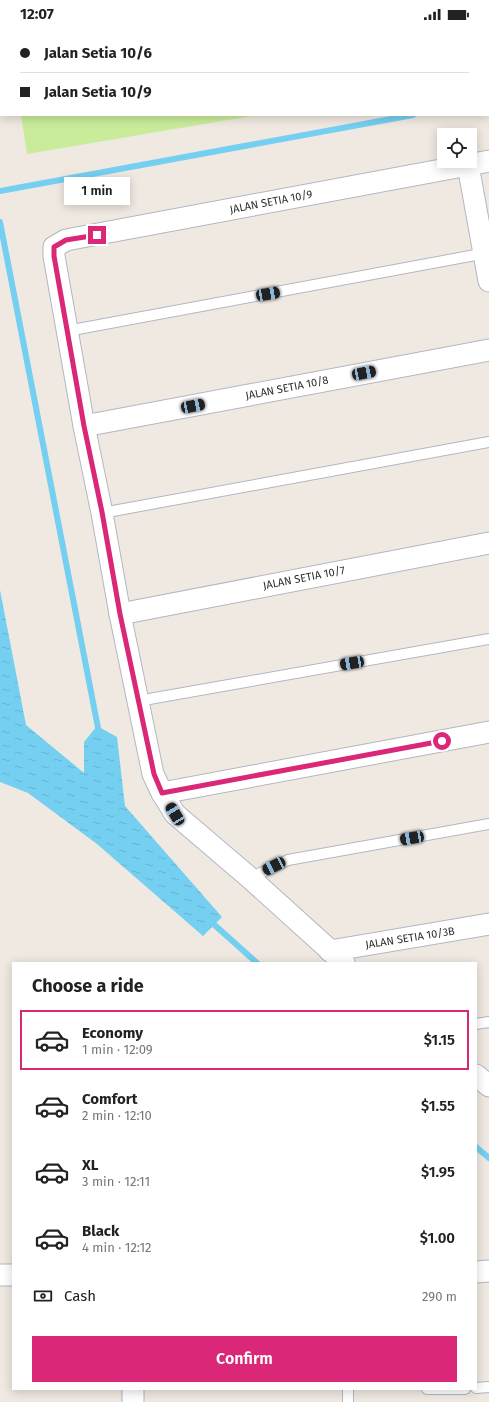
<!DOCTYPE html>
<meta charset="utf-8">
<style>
:root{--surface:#fff;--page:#f2f2f2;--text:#222;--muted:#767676;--line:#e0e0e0;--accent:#db2777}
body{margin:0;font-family:"Fira Sans",sans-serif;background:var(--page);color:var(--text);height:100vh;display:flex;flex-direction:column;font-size:15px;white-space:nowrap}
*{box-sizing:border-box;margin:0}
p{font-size:13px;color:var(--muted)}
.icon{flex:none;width:22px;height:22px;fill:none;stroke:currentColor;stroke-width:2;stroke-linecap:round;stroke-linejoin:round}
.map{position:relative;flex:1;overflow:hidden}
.side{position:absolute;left:12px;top:934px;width:465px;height:428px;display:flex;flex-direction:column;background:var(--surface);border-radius:0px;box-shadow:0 2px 10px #0003}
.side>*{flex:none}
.guide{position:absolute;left:0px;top:0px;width:489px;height:88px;box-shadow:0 2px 10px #0003;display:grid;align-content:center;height:88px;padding:0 20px;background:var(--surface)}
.tools{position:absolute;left:437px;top:100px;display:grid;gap:8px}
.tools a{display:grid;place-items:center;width:40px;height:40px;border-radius:0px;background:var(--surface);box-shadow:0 2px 10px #0003;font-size:20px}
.end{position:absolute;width:18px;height:18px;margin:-9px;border:5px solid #db2777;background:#fff;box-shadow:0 0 0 2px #fff}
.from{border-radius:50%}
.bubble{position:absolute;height:28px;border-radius:0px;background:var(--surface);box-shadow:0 2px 10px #0003;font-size:13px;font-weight:600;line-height:28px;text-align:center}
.car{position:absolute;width:12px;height:24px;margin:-12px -6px;border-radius:5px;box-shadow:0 0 3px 1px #0007;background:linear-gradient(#222 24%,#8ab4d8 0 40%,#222 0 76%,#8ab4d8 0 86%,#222 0)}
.guide b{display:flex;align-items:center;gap:14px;height:38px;font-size:15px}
.guide b+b{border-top:1px solid var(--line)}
.guide i{width:10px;height:10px;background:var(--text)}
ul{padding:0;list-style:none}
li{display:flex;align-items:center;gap:12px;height:60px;margin:0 8px 6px;padding:0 12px;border:2px solid transparent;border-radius:0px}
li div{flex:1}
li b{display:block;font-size:15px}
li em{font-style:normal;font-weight:600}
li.current{border-color:var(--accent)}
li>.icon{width:36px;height:36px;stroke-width:1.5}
h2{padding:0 20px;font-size:18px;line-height:48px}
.pay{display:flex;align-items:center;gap:10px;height:44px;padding:0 20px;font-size:15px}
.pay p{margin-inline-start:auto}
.cta{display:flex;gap:8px;margin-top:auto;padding:8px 20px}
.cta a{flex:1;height:46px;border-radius:0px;background:var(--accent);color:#fff;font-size:16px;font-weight:600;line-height:46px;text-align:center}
.status{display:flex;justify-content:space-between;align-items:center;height:28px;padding:0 20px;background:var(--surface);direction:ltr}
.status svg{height:11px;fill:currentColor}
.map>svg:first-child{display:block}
.pitch{fill:#c9ec9a}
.water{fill:url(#water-ripples)}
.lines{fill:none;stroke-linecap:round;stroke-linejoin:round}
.stream{stroke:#75cff0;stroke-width:6}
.lane-casing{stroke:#b4b7c1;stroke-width:12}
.street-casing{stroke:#b4b7c1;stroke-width:23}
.lane{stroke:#fff;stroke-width:10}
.street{stroke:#fff;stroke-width:21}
.route{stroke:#db2777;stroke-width:5}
.labels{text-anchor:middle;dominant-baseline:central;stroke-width:4;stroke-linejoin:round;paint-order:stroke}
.street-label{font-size:11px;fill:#2e2e2e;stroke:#fff}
</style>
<div class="status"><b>12:07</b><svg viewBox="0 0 49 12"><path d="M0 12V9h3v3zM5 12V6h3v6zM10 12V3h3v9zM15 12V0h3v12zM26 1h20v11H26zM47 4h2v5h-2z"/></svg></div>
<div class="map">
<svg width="489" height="1374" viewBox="0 0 489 1374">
<defs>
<pattern id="water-ripples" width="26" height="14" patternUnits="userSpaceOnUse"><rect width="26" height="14" fill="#75cff0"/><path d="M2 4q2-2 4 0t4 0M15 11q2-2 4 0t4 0" fill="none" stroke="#66b2ce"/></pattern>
</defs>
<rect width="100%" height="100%" fill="#efe9e1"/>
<g class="pitch">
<rect x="6" y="0" width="260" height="1"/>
<polygon points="21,87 258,87 27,126"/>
</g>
<polygon class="water" points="0,562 26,697 84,745 84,714 97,698 117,709 125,778 222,889 203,908 97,816 28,765 0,754"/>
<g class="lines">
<g class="stream">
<polyline points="488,73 489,73"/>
<polyline points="0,163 413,87"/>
<polyline points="0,194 99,705"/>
<polyline points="209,892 257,935"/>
<polyline points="476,1119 489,1130"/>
</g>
<defs>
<g id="lane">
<polyline points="298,0 298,1"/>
<polyline points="67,303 486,225"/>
<polyline points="102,485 489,414"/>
<polyline points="138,673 489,611"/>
<polyline points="250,850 288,832 489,796"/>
<polyline points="476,996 489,994"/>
<polyline points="476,1360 489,1359"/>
<polyline points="427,1361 465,1361"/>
<polyline points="348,1374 348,1361"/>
</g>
<g id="street">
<polyline points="488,28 489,28"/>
<polyline points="468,137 489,253"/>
<polyline points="84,398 489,322"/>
<polyline points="120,586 489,515"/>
<polyline points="162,765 489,704"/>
<polyline points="330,923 489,896"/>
<polyline points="344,935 250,850 175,786 162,765 153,746 120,586 102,485 84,398 54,228 54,219 66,212 489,133"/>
<polyline points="476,1047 489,1058"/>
<polyline points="476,1244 489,1243"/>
<polyline points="0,1247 13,1247"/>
<polyline points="133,1374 133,1361"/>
</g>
</defs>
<use href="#lane" class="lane-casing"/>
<use href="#street" class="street-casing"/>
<use href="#lane" class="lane"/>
<use href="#street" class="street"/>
</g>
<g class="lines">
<polyline class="route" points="97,207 66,212 54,219 54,228 84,398 102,484 120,586 154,746 162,765 442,713"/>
</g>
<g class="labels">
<g class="street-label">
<text transform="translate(271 174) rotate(-11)">JALAN SETIA 10/9</text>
<text transform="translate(287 360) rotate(-11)">JALAN SETIA 10/8</text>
<text transform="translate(304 550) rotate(-11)">JALAN SETIA 10/7</text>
<text transform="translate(410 910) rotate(-9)">JALAN SETIA 10/3B</text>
</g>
</g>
</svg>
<div class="tools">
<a><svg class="icon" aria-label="locate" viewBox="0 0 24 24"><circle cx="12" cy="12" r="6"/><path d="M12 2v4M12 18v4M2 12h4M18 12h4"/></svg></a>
</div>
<i class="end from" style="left:442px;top:713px"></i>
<i class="end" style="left:97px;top:207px"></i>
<div class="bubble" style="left:64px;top:149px;width:66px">1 min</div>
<i class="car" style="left:268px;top:266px;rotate:80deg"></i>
<i class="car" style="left:364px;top:345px;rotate:79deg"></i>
<i class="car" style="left:193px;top:378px;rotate:79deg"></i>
<i class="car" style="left:352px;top:635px;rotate:260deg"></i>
<i class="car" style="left:175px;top:786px;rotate:329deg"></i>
<i class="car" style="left:412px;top:810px;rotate:260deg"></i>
<i class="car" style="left:274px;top:838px;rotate:243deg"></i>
<div class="guide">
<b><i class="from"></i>Jalan Setia 10/6</b>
<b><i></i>Jalan Setia 10/9</b>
</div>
<section class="side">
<h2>Choose a ride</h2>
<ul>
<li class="current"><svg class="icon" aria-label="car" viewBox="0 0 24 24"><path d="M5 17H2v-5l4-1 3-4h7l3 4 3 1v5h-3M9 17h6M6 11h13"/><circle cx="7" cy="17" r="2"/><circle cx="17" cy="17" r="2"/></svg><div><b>Economy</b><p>1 min · 12:09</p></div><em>$1.15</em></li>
<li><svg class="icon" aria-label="car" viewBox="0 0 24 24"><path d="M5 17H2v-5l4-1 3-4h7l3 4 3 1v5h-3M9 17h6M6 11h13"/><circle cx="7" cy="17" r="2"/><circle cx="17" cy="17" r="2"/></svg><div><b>Comfort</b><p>2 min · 12:10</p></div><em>$1.55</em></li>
<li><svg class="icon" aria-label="car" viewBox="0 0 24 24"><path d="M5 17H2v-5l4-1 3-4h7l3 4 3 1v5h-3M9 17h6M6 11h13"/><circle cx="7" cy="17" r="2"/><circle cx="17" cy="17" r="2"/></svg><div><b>XL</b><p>3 min · 12:11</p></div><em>$1.95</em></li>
<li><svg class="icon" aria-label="car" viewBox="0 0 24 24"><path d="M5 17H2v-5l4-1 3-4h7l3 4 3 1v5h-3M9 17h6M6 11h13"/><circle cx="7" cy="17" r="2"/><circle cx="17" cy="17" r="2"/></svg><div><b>Black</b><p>4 min · 12:12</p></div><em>$1.00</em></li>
</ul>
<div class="pay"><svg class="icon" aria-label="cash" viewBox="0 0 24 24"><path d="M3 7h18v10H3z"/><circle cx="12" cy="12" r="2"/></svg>Cash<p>290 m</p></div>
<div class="cta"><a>Confirm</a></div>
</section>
</div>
